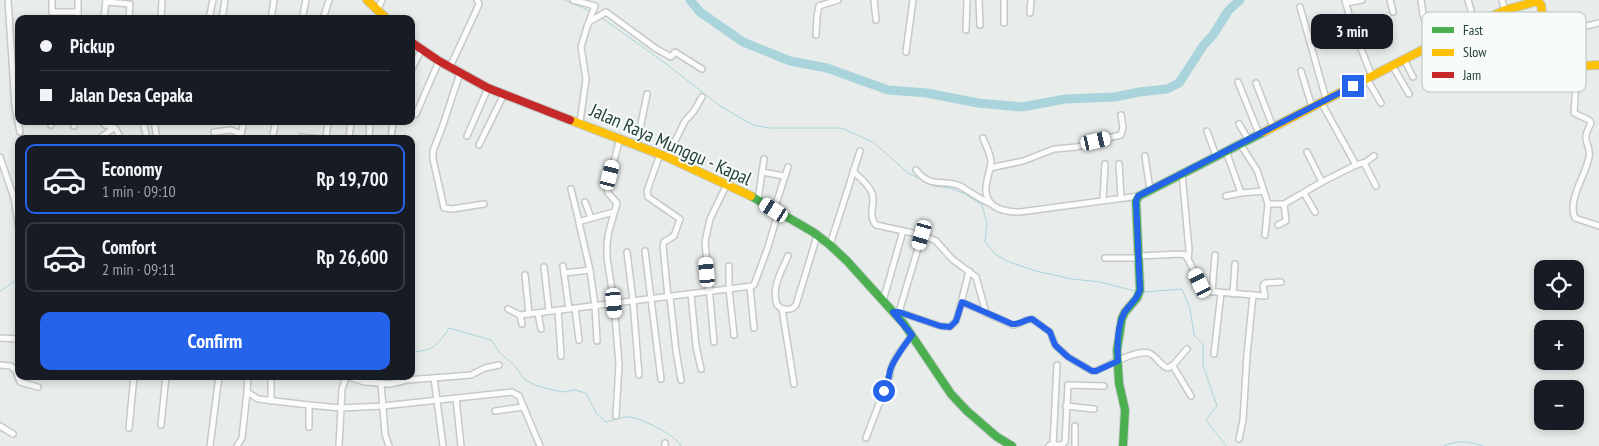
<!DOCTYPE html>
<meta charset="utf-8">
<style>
:root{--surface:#171b24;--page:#242831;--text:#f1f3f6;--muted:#9ea1a6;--line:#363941;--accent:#2563eb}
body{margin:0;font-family:"PT Sans Narrow",sans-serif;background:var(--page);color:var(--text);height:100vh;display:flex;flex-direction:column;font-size:19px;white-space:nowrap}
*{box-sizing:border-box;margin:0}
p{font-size:16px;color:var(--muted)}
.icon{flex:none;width:28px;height:28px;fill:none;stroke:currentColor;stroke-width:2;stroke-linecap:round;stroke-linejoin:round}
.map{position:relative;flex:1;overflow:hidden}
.sheet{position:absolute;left:15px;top:135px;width:400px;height:245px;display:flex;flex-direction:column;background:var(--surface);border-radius:10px;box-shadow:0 2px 8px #0003}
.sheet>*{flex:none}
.hud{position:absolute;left:15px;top:15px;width:400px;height:110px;border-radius:10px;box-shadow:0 2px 8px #0003;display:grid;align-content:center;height:110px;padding:0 25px;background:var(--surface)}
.tools{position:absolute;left:1534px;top:260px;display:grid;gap:10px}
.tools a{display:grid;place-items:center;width:50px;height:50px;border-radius:10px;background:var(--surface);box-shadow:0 2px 8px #0003;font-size:25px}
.end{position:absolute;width:22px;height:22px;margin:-11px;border:6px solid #2563eb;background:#fff;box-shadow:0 0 0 2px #fff}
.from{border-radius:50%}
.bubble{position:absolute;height:35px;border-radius:10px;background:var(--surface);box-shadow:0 2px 8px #0003;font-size:16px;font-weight:700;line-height:35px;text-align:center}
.car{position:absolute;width:15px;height:30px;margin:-15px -8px;border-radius:6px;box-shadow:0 0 4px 1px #0007;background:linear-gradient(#fff 24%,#345 0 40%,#fff 0 76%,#345 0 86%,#fff 0)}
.hud b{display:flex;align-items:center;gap:18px;height:48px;font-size:19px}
.hud b+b{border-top:1px solid var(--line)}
.hud i{width:12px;height:12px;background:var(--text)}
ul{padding:9px 0 0;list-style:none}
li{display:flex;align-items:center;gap:15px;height:70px;margin:0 10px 8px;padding:0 15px;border:2px solid var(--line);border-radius:10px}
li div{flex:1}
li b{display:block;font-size:19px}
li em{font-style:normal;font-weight:700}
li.current{border-color:var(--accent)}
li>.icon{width:45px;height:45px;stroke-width:1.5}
.button{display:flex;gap:10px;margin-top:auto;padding:10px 25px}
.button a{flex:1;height:58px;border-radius:10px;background:var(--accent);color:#fff;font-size:20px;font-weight:700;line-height:58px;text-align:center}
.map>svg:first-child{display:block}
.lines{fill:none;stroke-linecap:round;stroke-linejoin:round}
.stream{stroke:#a9d4db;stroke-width:1}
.river{stroke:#a9d4db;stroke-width:9}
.street-casing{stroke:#c5cac8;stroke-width:8}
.fast-casing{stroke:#c3cbc8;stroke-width:10}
.slow-casing{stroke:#c3cbc8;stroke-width:10}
.jam-casing{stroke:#c3cbc8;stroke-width:10}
.street{stroke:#fcfcfc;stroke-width:5}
.fast{stroke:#4caf50;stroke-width:8}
.slow{stroke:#ffc107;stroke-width:8}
.jam{stroke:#c62828;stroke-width:8}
.route{stroke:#2563eb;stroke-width:6}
.labels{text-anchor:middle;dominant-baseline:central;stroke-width:4;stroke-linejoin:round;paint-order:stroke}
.street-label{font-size:19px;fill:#24423a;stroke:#f7fbf9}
.key{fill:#f7fbf9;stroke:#b8c4c0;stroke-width:1}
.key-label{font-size:14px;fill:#24423a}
</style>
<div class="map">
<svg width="1599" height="446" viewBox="0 0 1599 446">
<rect width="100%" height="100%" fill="#e8edeb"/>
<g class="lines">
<g class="stream">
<polyline points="565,0 590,11"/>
<polyline points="602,18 665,63 720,106 753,125 769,128 841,128 873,142 908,173 934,186 950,188 965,194 982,205 987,223 985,242 995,254 1009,262 1036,271 1072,279 1100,282 1135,291"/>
<polyline points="0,291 15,281 19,281"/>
<polyline points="1144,292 1182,289 1190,308 1194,335 1203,344 1203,365 1217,406 1206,420 1226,446"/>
<path d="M411 352C433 351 437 346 449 328L491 340 500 353 514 365 525 380 537 386 562 392 575 390 586 393 596 413 606 422C612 421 624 416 629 417 641 418 676 435 681 446"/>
<path d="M1444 446C1458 440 1469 441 1483 446"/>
</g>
<polyline class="river" points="690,0 700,12 743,42 790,61 827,68 888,90 927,93 978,103 1022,107 1065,99 1115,97 1139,92 1167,89 1179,83 1203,46 1213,35 1228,11 1240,0"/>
<defs>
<g id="street">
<polyline points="8,0 15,106 20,132"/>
<polyline points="52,0 52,12 78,12"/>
<polyline points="573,0 595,6 587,27 581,47 586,79 580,122"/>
<polyline points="874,0 876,20"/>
<polyline points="979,0 980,25"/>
<polyline points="1004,0 1004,23"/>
<polyline points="1345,0 1353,29 1372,76"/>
<polyline points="1390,0 1393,12"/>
<polyline points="1421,0 1423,14 1432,45"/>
<polyline points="1468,0 1475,24"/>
<polyline points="1502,0 1505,10"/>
<polyline points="106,2 130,4 129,19"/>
<polyline points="1346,3 1362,0"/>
<polyline points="1300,7 1326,99"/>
<polyline points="378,9 382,0"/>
<polyline points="1030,13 1031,0"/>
<polyline points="78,19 78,0"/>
<polyline points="104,19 106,0"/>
<polyline points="161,19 162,0"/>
<polyline points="209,19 213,0"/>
<polyline points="222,19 225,0"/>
<polyline points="271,19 274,0"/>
<polyline points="302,19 306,0"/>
<polyline points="323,19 329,0"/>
<polyline points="589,22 606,12 655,48 671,57 675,52 702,69"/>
<polyline points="966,30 967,0"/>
<polyline points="1338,34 1353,29"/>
<polyline points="1453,34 1461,60"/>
<polyline points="816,35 817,16 819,6 838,0"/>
<polyline points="1528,35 1545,32"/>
<polyline points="1425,48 1435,69"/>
<polyline points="906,52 913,0"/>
<polyline points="1404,59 1413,77"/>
<polyline points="1392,65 1409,94"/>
<polyline points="1581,66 1572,32 1578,28 1599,23"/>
<polyline points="450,67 476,11 479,4 477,0"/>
<path d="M1577 67 1574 113 1589 120 1591 123C1589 128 1585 133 1586 138 1586 145 1591 149 1589 157 1586 175 1567 200 1575 218L1599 226"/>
<polyline points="411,71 421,50"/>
<polyline points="1301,71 1312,107"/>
<polyline points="460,73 443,125 433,151 433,159 444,208 452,209 484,204"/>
<polyline points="1367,79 1381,103"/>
<polyline points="1238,82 1259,134"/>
<polyline points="1256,83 1273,127"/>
<polyline points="1321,102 1356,165"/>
<polyline points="416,114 439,61"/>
<polyline points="102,121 105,125 116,129 121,139"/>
<polyline points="143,121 147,139"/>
<polyline points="154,121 157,139"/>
<polyline points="1239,124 1248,139"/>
<polyline points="51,125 51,121"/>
<polyline points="74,126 74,121"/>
<polyline points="1207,131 1216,156"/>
<polyline points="214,132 231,130 241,134"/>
<polyline points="467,136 488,88"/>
<polyline points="301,137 321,139"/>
<path d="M983 138C986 146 990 153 991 161 991 168 988 174 987 181 981 206 1000 212 1020 212L1139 196"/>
<polyline points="101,139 101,137 114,128"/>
<polyline points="240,139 244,121"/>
<polyline points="272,139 276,121"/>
<polyline points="326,139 328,121"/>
<polyline points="349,139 351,121"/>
<polyline points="369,139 370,121"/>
<polyline points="391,139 393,121"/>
<polyline points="637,144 647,94"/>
<polyline points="1240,144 1257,170 1268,204 1265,235"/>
<polyline points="479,145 504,94"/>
<polyline points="1226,151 1241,193 1264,191"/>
<polyline points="1307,152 1322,182"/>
<polyline points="660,154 647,191 648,197 680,219 674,236 664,242 663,246 668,297"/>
<polyline points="1145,156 1150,190"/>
<polyline points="0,157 14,198 19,229"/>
<polyline points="667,157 685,121 694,111 702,97"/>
<polyline points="1364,163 1376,186"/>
<polyline points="1119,164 1121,197"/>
<polyline points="990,168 1023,161 1054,149 1077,147 1095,141 1121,135 1123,127 1121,115"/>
<path d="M916 170C932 190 943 178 960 186 971 192 980 200 992 204"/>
<path d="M853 171C860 178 869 185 872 193 876 205 867 215 876 225L922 235 936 241 952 259 976 277 986 313"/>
<polyline points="762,172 784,176"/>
<polyline points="1182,173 1189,250 1188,259"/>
<polyline points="571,189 579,222"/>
<polyline points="1304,193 1315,212"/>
<polyline points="1226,196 1241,193"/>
<polyline points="758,200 764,159"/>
<polyline points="1103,200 1105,164"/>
<polyline points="585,202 591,218"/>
<polyline points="1268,204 1284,204 1322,182 1356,165 1366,162 1374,156"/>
<polyline points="774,210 788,167"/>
<polyline points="1278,225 1286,221 1284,204"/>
<polyline points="830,245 860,151"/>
<polyline points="645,251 661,379"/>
<polyline points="627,252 633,301 639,375"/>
<path d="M788 256C781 272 771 288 777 305 782 310 788 310 793 308L796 305 817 236"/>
<polyline points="1139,256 1180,254 1185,255 1188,259 1200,283 1206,291 1253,295 1247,355 1243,420 1239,439"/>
<polyline points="1105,258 1139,258"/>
<polyline points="563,266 569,309"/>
<polyline points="729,266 729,289 734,335"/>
<polyline points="544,267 549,311"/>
<polyline points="564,273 590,270"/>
<polyline points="525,275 529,314"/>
<polyline points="750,287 754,328"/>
<polyline points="1212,292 1215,255"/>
<polyline points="691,294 696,346 701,369"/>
<polyline points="1233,294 1235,264"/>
<polyline points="1253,295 1265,296 1263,286 1265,283 1281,282"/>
<polyline points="670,297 676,351 681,380"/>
<polyline points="883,301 903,231"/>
<path d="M962 302 1013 325C1020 325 1025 319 1032 319L1050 332 1055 345 1068 357 1092 371H1096C1108 365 1136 350 1149 353 1157 356 1160 366 1168 368L1174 364 1187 349"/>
<polyline points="575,308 579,340"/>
<polyline points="508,309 520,315 752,286 754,285 768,247 778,213"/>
<polyline points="782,309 794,384"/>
<polyline points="558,310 561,356"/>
<polyline points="893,312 899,312 940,326 950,327 956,321 958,315 969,271"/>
<polyline points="899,312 922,235"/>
<polyline points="538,313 541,329"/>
<polyline points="520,315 522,324"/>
<polyline points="0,338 19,339"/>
<polyline points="597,341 595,306 590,270 579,223 581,221 614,212"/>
<polyline points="714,342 705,242 710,219 726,186"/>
<polyline points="1214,354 1221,293"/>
<polyline points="0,365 11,366 16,371 20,382 38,387"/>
<polyline points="1173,366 1191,396"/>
<polyline points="248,376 247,392 258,399 309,405 341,408 383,406 512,392 519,396 540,446"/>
<polyline points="345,376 365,382 390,384 407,380 471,375 485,368 499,365"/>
<polyline points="434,378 443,446"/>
<polyline points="381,383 385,434 389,446"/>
<polyline points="456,398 461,446"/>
<polyline points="271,401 271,376"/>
<polyline points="1066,406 1094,409"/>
<polyline points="495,411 523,407"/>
<polyline points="616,416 619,364 614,303 607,258 607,243 609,231 617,203 608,193 607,188 620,138"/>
<polyline points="161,425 166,376"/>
<polyline points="0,426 13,434"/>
<polyline points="309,427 309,405"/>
<polyline points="129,428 134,376"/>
<path d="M866 438 890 375C890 362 904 346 912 335"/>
<polyline points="1053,445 1057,365"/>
<polyline points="210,446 219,376"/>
<polyline points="237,446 242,438 247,392"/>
<polyline points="339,446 342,389 346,377"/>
<polyline points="665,446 665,443"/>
<polyline points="1049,446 1050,445 1062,445 1065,442 1068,385 1104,386"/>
<polyline points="1075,446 1075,426"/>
</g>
<g id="fast">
<polyline points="751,196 813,232 830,245 847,261 904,324 951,394 967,411 997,437 1012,446"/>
<polyline points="1123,446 1125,410 1119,383 1117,350 1122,318 1125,312 1137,298 1140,290 1136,201 1139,196 1264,132"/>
</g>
<g id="slow">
<polyline points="367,0 387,19"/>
<polyline points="570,120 667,157 751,196"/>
<polyline points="1264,132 1432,45 1505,10 1538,1 1541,5 1549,60 1551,65 1558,67 1599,65"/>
</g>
<polyline id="jam" points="411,42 439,61 488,88 570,120"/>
</defs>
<use href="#street" class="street-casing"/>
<use href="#fast" class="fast-casing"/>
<use href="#slow" class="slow-casing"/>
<use href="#jam" class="jam-casing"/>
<use href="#street" class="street"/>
<use href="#fast" class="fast"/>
<use href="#slow" class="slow"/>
<use href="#jam" class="jam"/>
</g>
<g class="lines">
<path class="route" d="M884 391C887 384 889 378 890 371 892 362 906 343 912 335L893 312H899L940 326 950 327 956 321 962 302 1012 324C1020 325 1025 319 1032 319L1050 332 1055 345 1068 357 1092 371H1096L1118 361C1117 346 1117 327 1124 313 1130 304 1136 301 1140 290L1136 201 1138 196 1353 86"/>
</g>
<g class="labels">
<g class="street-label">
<text transform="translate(671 144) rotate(24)">Jalan Raya Munggu - Kapal</text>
</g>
</g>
<rect x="1422" y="12" width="164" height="80" rx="8" class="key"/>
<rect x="1432" y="27" width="22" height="6" fill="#4caf50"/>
<rect x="1432" y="49" width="22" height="7" fill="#ffc107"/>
<rect x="1432" y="72" width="22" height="6" fill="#c62828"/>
<g class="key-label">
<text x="1463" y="35">Fast</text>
<text x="1463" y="57">Slow</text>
<text x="1463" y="80">Jam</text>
</g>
</svg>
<div class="tools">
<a><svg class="icon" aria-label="locate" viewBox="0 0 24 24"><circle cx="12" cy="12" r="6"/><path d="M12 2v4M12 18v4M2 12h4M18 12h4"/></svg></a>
<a>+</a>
<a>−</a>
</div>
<i class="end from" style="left:884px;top:391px"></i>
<i class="end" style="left:1353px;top:86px"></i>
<div class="bubble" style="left:1311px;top:14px;width:82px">3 min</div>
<i class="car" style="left:1096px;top:141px;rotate:77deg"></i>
<i class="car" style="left:610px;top:175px;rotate:14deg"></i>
<i class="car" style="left:774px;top:210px;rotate:303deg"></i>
<i class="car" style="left:922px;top:235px;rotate:196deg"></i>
<i class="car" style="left:707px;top:272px;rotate:355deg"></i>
<i class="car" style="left:1200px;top:283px;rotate:334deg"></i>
<i class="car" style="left:614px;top:303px;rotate:175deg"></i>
<div class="hud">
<b><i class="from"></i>Pickup</b>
<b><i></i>Jalan Desa Cepaka</b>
</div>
<section class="sheet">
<ul>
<li class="current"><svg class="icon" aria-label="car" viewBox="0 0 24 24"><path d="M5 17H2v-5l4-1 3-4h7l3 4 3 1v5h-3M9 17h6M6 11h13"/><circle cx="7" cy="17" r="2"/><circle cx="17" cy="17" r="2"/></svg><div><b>Economy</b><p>1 min · 09:10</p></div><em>Rp 19,700</em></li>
<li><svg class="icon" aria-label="car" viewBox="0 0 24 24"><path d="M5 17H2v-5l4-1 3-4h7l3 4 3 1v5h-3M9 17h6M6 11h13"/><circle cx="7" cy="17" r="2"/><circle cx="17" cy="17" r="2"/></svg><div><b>Comfort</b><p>2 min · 09:11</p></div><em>Rp 26,600</em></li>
</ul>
<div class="button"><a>Confirm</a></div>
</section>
</div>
